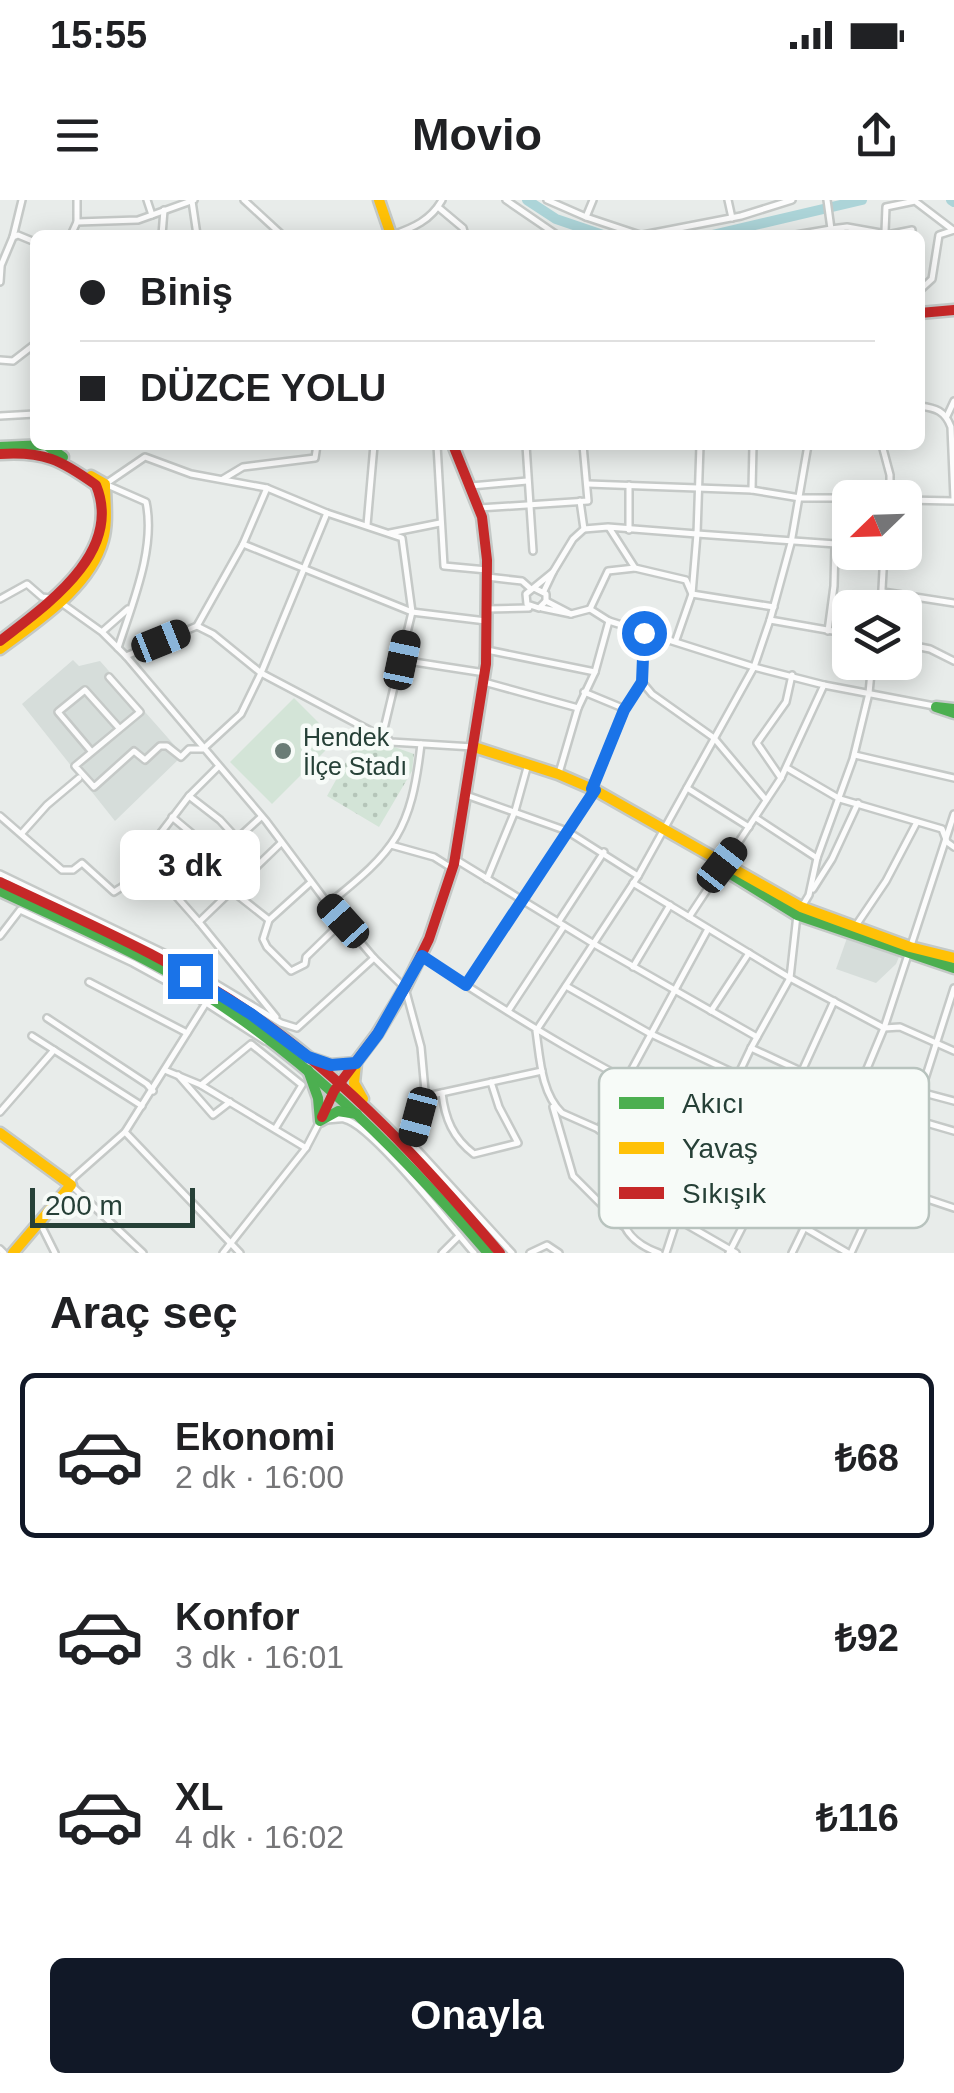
<!DOCTYPE html>
<html lang="tr">
<meta charset="utf-8">
<style>
:root{--surface:#fff;--page:#f6f6f6;--text:#202124;--muted:#757577;--line:#e0e0e0;--accent:#111827}
body{margin:0;font-family:Helvetica,sans-serif;background:var(--page);color:var(--text);height:100vh;display:flex;flex-direction:column;font-size:38px;white-space:nowrap}
*{box-sizing:border-box;margin:0}
p{font-size:32px;color:var(--muted)}
.icon{flex:none;width:55px;height:55px;fill:none;stroke:currentColor;stroke-width:2;stroke-linecap:round;stroke-linejoin:round}
.map{position:relative;height:1053px;overflow:hidden}
.sheet{display:flex;flex-direction:column;background:var(--surface);flex:1}
.sheet>*{flex:none}
.top-card{position:absolute;left:30px;top:30px;width:895px;height:220px;border-radius:15px;box-shadow:0 5px 25px #0003;display:grid;align-content:center;height:220px;padding:0 50px;background:var(--surface)}
.needle{width:65px;rotate:247deg}
.controls{position:absolute;left:832px;top:280px;display:grid;gap:20px}
.controls a{display:grid;place-items:center;width:90px;height:90px;border-radius:15px;background:var(--surface);box-shadow:0 5px 25px #0003;font-size:50px}
.scale{position:absolute;left:30px;bottom:25px;width:165px;box-sizing:border-box;padding-left:10px;border:5px solid #264037;border-top:0;font-size:28px;line-height:35px;white-space:nowrap;color:#264037;-webkit-text-stroke:8px #f7fbf8;paint-order:stroke}
.end{position:absolute;width:45px;height:45px;margin:-22px;border:12px solid #1a73e8;background:#fff;box-shadow:0 0 0 5px #fff}
.from{border-radius:50%}
.bubble{position:absolute;height:70px;border-radius:15px;background:var(--surface);box-shadow:0 5px 25px #0003;font-size:32px;font-weight:700;line-height:70px;text-align:center}
.car{position:absolute;width:30px;height:60px;margin:-30px -15px;border-radius:12px;box-shadow:0 0 8px 2px #0007;background:linear-gradient(#222 24%,#8ab4d8 0 40%,#222 0 76%,#8ab4d8 0 86%,#222 0)}
.top-card b{display:flex;align-items:center;gap:35px;height:95px;font-size:38px}
.top-card b+b{border-top:2px solid var(--line)}
.top-card i{width:25px;height:25px;background:var(--text)}
ul{padding:0;list-style:none}
li{display:flex;align-items:center;gap:30px;height:165px;margin:0 20px 15px;padding:0 30px;border:5px solid transparent;border-radius:15px}
li div{flex:1}
li b{display:block;font-size:38px}
li em{font-style:normal;font-weight:700}
li.on{border-color:var(--accent)}
li>.icon{width:90px;height:90px;stroke-width:1.5}
h2{padding:0 50px;font-size:45px;line-height:120px}
.button{display:flex;gap:20px;margin-top:auto;padding:20px 50px}
.button a{flex:1;height:115px;border-radius:15px;background:var(--accent);color:#fff;font-size:40px;font-weight:700;line-height:115px;text-align:center}
.status{display:flex;justify-content:space-between;align-items:center;height:70px;padding:0 50px;background:var(--surface);direction:ltr}
.status svg{height:28px;fill:currentColor}
header{display:flex;justify-content:space-between;align-items:center;height:130px;padding:0 50px;background:var(--surface);font-size:45px;font-weight:700}
.map>svg:first-child{display:block}
.built{fill:#d6ddda}
.grass{fill:url(#grass-dots)}
.garden{fill:#d3e4d7}
.lines{fill:none;stroke-linecap:round;stroke-linejoin:round}
.river{stroke:#acd4d8;stroke-width:10}
.street-casing{stroke:#c5c9c7;stroke-width:10}
.fast-casing{stroke:#c4c9c7;stroke-width:15}
.slow-casing{stroke:#c4c9c7;stroke-width:15}
.jam-casing{stroke:#c4c9c7;stroke-width:15}
.street{stroke:#fcfcfc;stroke-width:5}
.fast{stroke:#4caf50;stroke-width:10}
.slow{stroke:#ffc107;stroke-width:10}
.jam{stroke:#c62828;stroke-width:10}
.route{stroke:#1a73e8;stroke-width:12}
.poi-dot{fill:#6a7c76;stroke:#f7fbf8;stroke-width:4}
.labels{text-anchor:middle;dominant-baseline:central;stroke-width:9;stroke-linejoin:round;paint-order:stroke}
.poi-label{font-size:25px;fill:#264037;stroke:#f7fbf8;text-anchor:start}
.key{fill:#f7fbf8;stroke:#b8c3be;stroke-width:2.5}
.key-label{font-size:28px;fill:#264037}
</style>
<div class="status"><b>15:55</b><svg viewBox="0 0 49 12"><path d="M0 12V9h3v3zM5 12V6h3v6zM10 12V3h3v9zM15 12V0h3v12zM26 1h20v11H26zM47 4h2v5h-2z"/></svg></div>
<header><svg class="icon" aria-label="menu" viewBox="0 0 24 24"><path d="M4 6h16M4 12h16M4 18h16"/></svg>Movio<svg class="icon" aria-label="share" viewBox="0 0 24 24"><path d="M12 15V3M7 8l5-5 5 5M5 13v7h14v-7"/></svg></header>
<div class="map">
<svg width="954" height="1053" viewBox="0 0 954 1053">
<defs>
<pattern id="grass-dots" width="8" height="8" patternUnits="userSpaceOnUse" patternTransform="scale(2.5)"><rect width="8" height="8" fill="#d3e4d7"/><path d="M2 2h.1M6 6h.1" fill="none" stroke="#b5c5b9" stroke-width="1.8" stroke-linecap="round"/></pattern>
</defs>
<rect width="100%" height="100%" fill="#e8ecea"/>
<g class="built">
<polygon points="73,460 79,466 100,461 183,555 115,621 22,504"/>
<polygon points="847,738 899,757 896,764 876,783 836,769"/>
</g>
<polygon class="grass" points="361,535 414,554 412,571 379,627 327,596"/>
<polygon class="garden" points="294,498 336,540 272,604 230,562"/>
<g class="lines">
<g class="river">
<polyline points="527,0 556,19 603,35"/>
<polyline points="951,0 954,2"/>
<polyline points="712,35 862,0"/>
</g>
<defs>
<g id="street">
<polyline points="77,0 77,22"/>
<polyline points="147,0 152,15"/>
<polyline points="244,0 282,35"/>
<polyline points="506,0 557,35"/>
<polyline points="547,0 586,17 640,35"/>
<polyline points="728,0 732,18"/>
<polyline points="827,0 831,29 847,27 892,35"/>
<polyline points="192,1 197,35"/>
<polyline points="438,7 463,28 465,35"/>
<polyline points="586,17 593,0"/>
<polyline points="885,32 886,7 915,1 953,30"/>
<polyline points="892,34 912,30"/>
<polyline points="71,35 77,22 138,20 194,0"/>
<polyline points="162,35 164,10"/>
<path d="M392 35C413 28 431 20 442 0"/>
<polyline points="643,35 741,16 792,0"/>
<polyline points="796,35 831,29 832,35"/>
<polyline points="13,37 22,0"/>
<polyline points="0,68 13,37 18,35 35,42"/>
<polyline points="0,82 1,67"/>
<polyline points="920,90 932,79 939,35 954,30"/>
<polyline points="0,160 13,161 35,144"/>
<path d="M920 206C936 208 945 211 951 227L954 299"/>
<polyline points="0,216 35,214"/>
<polyline points="947,216 954,201"/>
<polyline points="437,245 444,366 487,370"/>
<polyline points="526,245 533,351"/>
<polyline points="808,245 791,343 770,420 850,434"/>
<polyline points="882,245 890,275 890,298"/>
<polyline points="223,279 243,267 315,258 317,245"/>
<path d="M105 284 146 302C156 348 132 404 118 448"/>
<polyline points="588,284 752,290 800,298 850,298"/>
<polyline points="104,285 145,257 191,274 267,288 327,313 402,338 412,412 383,533 391,542 473,547"/>
<polyline points="471,286 527,281"/>
<polyline points="267,288 243,344 412,412 486,421"/>
<polyline points="752,290 753,245"/>
<polyline points="862,298 889,297"/>
<polyline points="905,300 954,301"/>
<polyline points="479,308 588,301 583,245"/>
<polyline points="327,313 261,473 384,538"/>
<polyline points="367,325 374,245"/>
<polyline points="584,329 608,327 697,334 700,245"/>
<polyline points="610,329 635,368 686,380 692,394 774,407"/>
<polyline points="629,330 629,285"/>
<polyline points="390,333 440,323"/>
<polyline points="553,372 573,339 584,329 580,301"/>
<polyline points="487,377 522,381 531,389"/>
<polyline points="534,388 546,394 546,401 539,408 527,404 526,394 553,372 544,391"/>
<polyline points="883,392 954,403"/>
<polyline points="0,399 27,384 42,397 50,398"/>
<polyline points="60,402 102,432 126,456 266,621 328,704 374,758 405,788 421,847 425,891 412,952"/>
<polyline points="542,408 571,414 546,401"/>
<polyline points="881,408 884,352"/>
<polyline points="487,409 529,408"/>
<polyline points="590,409 608,371 635,368"/>
<path d="M571 414 590 409 609 421 754 467 638 676 536 831C540 858 541 893 562 913L754 998 848 1053"/>
<polyline points="103,431 128,409"/>
<polyline points="828,431 834,386 835,344"/>
<polyline points="676,440 692,394 697,334 850,345"/>
<polyline points="905,444 930,449 954,461"/>
<polyline points="487,450 595,472 578,508 559,573"/>
<polyline points="126,456 197,426 243,344"/>
<polyline points="401,460 485,473"/>
<polyline points="595,472 609,421"/>
<polyline points="109,477 140,512 75,566 94,587 134,551 145,560 160,546 167,546 181,557 189,549 203,549 241,514 261,473 213,434 197,426"/>
<polyline points="484,482 578,508"/>
<polyline points="642,482 652,494 714,538 766,600"/>
<polyline points="824,485 934,506"/>
<polyline points="584,492 625,509 592,589"/>
<polyline points="625,509 642,482 644,433"/>
<polyline points="91,551 58,512 85,490 119,528"/>
<polyline points="855,555 954,578"/>
<polyline points="787,568 840,599 942,629 947,642 954,647"/>
<polyline points="781,578 757,543 786,502 792,475"/>
<polyline points="687,588 749,627"/>
<polyline points="466,595 567,631 638,676"/>
<polyline points="189,596 220,620 259,663"/>
<polyline points="0,616 62,670 73,670 82,663 114,692 139,676 147,663 145,652 160,634 269,720 263,739 267,747 291,771 305,764 306,757 343,721"/>
<polyline points="172,617 245,678"/>
<polyline points="756,618 817,658"/>
<polyline points="22,633 47,605 79,578"/>
<polyline points="160,634 189,596 217,568"/>
<polyline points="237,639 261,617"/>
<polyline points="391,645 434,657 453,669"/>
<polyline points="455,659 594,744 757,837"/>
<polyline points="147,663 199,722"/>
<polyline points="0,674 168,755 281,823 297,828 374,758"/>
<polyline points="487,679 515,611 528,564"/>
<polyline points="633,683 790,778 884,828 900,827 954,851"/>
<polyline points="813,689 832,659 858,603"/>
<path d="M328 704C396 650 411 631 421 544"/>
<polyline points="689,717 781,578 824,485 754,467 770,420"/>
<polyline points="269,720 311,682"/>
<polyline points="559,721 604,652"/>
<polyline points="855,727 886,681 917,622"/>
<polyline points="0,736 20,710 133,763 206,803 265,841"/>
<path d="M421 756C516 818 611 878 715 922 793 955 874 981 954 1008"/>
<polyline points="633,767 670,705"/>
<polyline points="89,782 187,833"/>
<polyline points="466,785 595,590"/>
<polyline points="566,786 649,833 738,875 817,902 830,911 843,937"/>
<polyline points="508,811 564,726"/>
<polyline points="711,811 749,753"/>
<polyline points="276,817 199,722 281,643"/>
<polyline points="47,818 147,884 153,891"/>
<polyline points="751,848 921,927"/>
<polyline points="54,850 142,906"/>
<polyline points="167,871 201,885"/>
<polyline points="802,871 834,801"/>
<polyline points="178,875 213,915 230,902"/>
<path d="M442 893C445 919 453 938 474 954L518 943 499 907 491 882"/>
<polyline points="924,893 954,901"/>
<polyline points="423,897 542,871"/>
<polyline points="553,907 573,976 623,1026"/>
<polyline points="0,912 54,850 32,836"/>
<path d="M328 920C330 920 341 918 344 919 371 924 452 1028 474 1053"/>
<polyline points="923,922 954,931"/>
<polyline points="275,929 302,885 251,844 201,885 306,948"/>
<polyline points="599,930 708,729"/>
<polyline points="125,932 240,1053"/>
<polyline points="413,945 512,1053"/>
<polyline points="908,992 920,951 924,882 954,788"/>
<polyline points="677,1019 736,1053"/>
<polyline points="40,1023 55,1053"/>
<polyline points="0,1049 4,1053"/>
<polyline points="143,1053 71,985 73,978 125,932 206,803"/>
<polyline points="223,1053 306,948 319,923"/>
<polyline points="442,1053 459,1036"/>
<polyline points="530,1053 547,1045 559,1053"/>
<path d="M659 1053C580 1025 643 946 669 900"/>
<polyline points="666,1053 693,970 751,848 790,778 797,715 809,695 817,658 853,559 869,493 872,462"/>
<path d="M729 1053C759 995 789 937 806 874"/>
<polyline points="792,1053 834,967 856,895 884,828 954,614"/>
<polyline points="851,1053 883,984"/>
</g>
<g id="fast">
<polyline points="46,245 63,257"/>
<polyline points="0,247 46,245"/>
<polyline points="954,509 936,507 954,513"/>
<polyline points="722,665 729,673 797,715 954,768"/>
<path d="M0 691C55 717 113 741 166 771 292 843 394 944 488 1053"/>
<polyline points="308,870 318,898 320,921 338,911 357,914"/>
</g>
<g id="slow">
<polyline points="379,0 391,35"/>
<path d="M0 449C37 421 90 388 103 340 108 322 105 302 105 284L91 276"/>
<polyline points="474,547 558,574 595,590 801,707 910,747 954,758"/>
<polyline points="313,859 331,865 356,863 354,883 363,899"/>
<polyline points="0,933 71,985 13,1053"/>
</g>
<g id="jam">
<polyline points="920,113 954,110"/>
<path d="M0 254C44 251 61 260 96 285 124 353 45 406 0 441"/>
<path d="M0 682C87 723 176 761 255 816 349 882 426 966 500 1053"/>
<polyline points="322,917 334,891 377,834 405,788 429,739 454,664 486,464 487,360 482,317 453,245"/>
</g>
</defs>
<use href="#street" class="street-casing"/>
<use href="#fast" class="fast-casing"/>
<use href="#slow" class="slow-casing"/>
<use href="#jam" class="jam-casing"/>
<use href="#street" class="street"/>
<use href="#fast" class="fast"/>
<use href="#slow" class="slow"/>
<use href="#jam" class="jam"/>
</g>
<g class="lines">
<polyline class="route" points="190,776 251,814 308,857 331,865 356,863 378,834 422,756 466,785 595,590 592,589 624,510 642,482 644,433"/>
</g>
<circle class="poi-dot" cx="283" cy="551" r="10"/>
<g class="labels">
<g class="poi-label">
<text x="303" y="537">Hendek<tspan x="303" dy="29">İlçe Stadı</tspan></text>
</g>
</g>
<rect x="599" y="868" width="330" height="160" rx="15" class="key"/>
<rect x="619" y="897" width="45" height="12" fill="#4caf50"/>
<rect x="619" y="942" width="45" height="12" fill="#ffc107"/>
<rect x="619" y="987" width="45" height="12" fill="#c62828"/>
<g class="key-label">
<text x="682" y="913">Akıcı</text>
<text x="682" y="958">Yavaş</text>
<text x="682" y="1003">Sıkışık</text>
</g>
</svg>
<div class="controls">
<a><svg class="needle" viewBox="-14 -14 28 28"><path d="M0-13l5 13h-10z" fill="#e53935"/><path d="M0 13l5-13h-10z" fill="#757577"/></svg></a>
<a><svg class="icon" aria-label="layers" viewBox="0 0 24 24"><path d="M12 4l9 5-9 5-9-5zM3 14l9 5 9-5"/></svg></a>
</div>
<div class="scale">200 m</div>
<i class="end from" style="left:644px;top:433px"></i>
<i class="end" style="left:190px;top:776px"></i>
<div class="bubble" style="left:120px;top:630px;width:140px">3 dk</div>
<i class="car" style="left:161px;top:441px;rotate:68deg"></i>
<i class="car" style="left:402px;top:460px;rotate:12deg"></i>
<i class="car" style="left:722px;top:665px;rotate:38deg"></i>
<i class="car" style="left:343px;top:721px;rotate:318deg"></i>
<i class="car" style="left:418px;top:917px;rotate:195deg"></i>
<div class="top-card">
<b><i class="from"></i>Biniş</b>
<b><i></i>DÜZCE YOLU</b>
</div>
</div>
<section class="sheet">
<h2>Araç seç</h2>
<ul>
<li class="on"><svg class="icon" aria-label="car" viewBox="0 0 24 24"><path d="M5 17H2v-5l4-1 3-4h7l3 4 3 1v5h-3M9 17h6M6 11h13"/><circle cx="7" cy="17" r="2"/><circle cx="17" cy="17" r="2"/></svg><div><b>Ekonomi</b><p>2 dk · 16:00</p></div><em>₺68</em></li>
<li><svg class="icon" aria-label="car" viewBox="0 0 24 24"><path d="M5 17H2v-5l4-1 3-4h7l3 4 3 1v5h-3M9 17h6M6 11h13"/><circle cx="7" cy="17" r="2"/><circle cx="17" cy="17" r="2"/></svg><div><b>Konfor</b><p>3 dk · 16:01</p></div><em>₺92</em></li>
<li><svg class="icon" aria-label="car" viewBox="0 0 24 24"><path d="M5 17H2v-5l4-1 3-4h7l3 4 3 1v5h-3M9 17h6M6 11h13"/><circle cx="7" cy="17" r="2"/><circle cx="17" cy="17" r="2"/></svg><div><b>XL</b><p>4 dk · 16:02</p></div><em>₺116</em></li>
</ul>
<div class="button"><a>Onayla</a></div>
</section>
